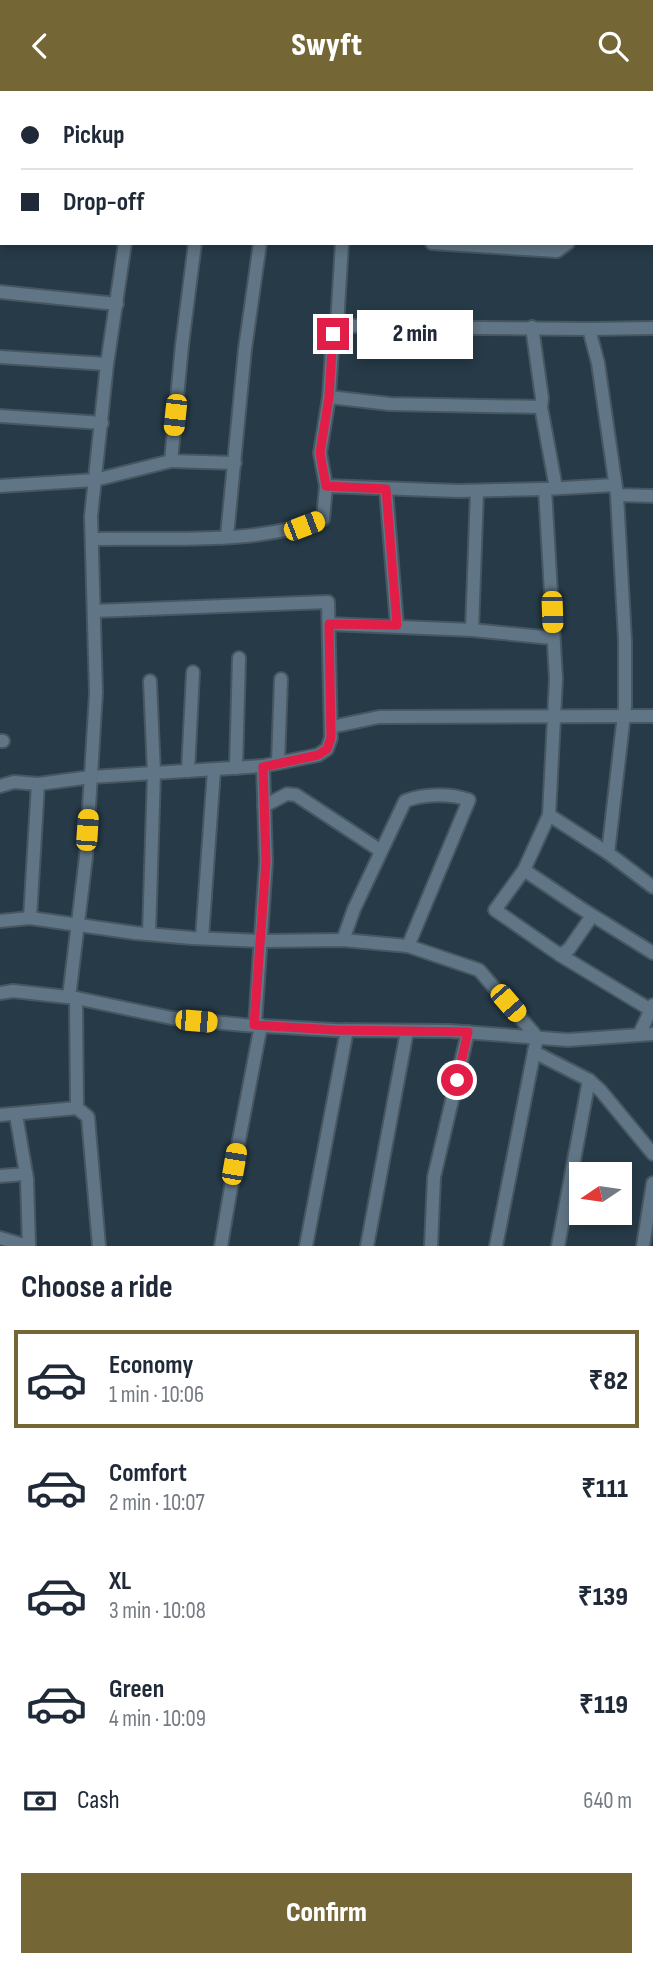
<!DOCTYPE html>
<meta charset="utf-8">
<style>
:root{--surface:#fff;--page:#f6f6f7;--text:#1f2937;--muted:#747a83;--line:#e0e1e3;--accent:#746735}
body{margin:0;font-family:"Sofia Sans Condensed",sans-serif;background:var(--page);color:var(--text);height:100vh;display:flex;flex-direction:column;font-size:26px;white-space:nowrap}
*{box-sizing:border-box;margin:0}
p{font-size:23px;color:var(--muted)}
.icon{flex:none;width:38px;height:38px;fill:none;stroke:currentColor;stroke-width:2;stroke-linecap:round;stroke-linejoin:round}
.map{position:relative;height:1155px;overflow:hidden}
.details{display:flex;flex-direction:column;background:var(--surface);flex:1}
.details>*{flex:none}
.top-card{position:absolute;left:0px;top:0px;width:654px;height:154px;box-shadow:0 4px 10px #0003;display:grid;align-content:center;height:154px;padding:0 21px;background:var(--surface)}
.needle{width:46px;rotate:257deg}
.fabs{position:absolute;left:569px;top:1071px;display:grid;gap:14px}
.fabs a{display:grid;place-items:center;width:63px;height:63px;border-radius:0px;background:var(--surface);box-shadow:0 4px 10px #0003;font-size:35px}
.end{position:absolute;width:32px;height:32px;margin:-16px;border:9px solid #e11d48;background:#fff;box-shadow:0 0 0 4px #fff}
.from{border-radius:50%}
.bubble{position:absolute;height:49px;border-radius:0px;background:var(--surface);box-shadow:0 4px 10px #0003;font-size:23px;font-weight:800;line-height:49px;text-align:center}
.car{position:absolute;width:21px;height:42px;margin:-21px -10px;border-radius:9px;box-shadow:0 0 5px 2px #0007;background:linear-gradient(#f5c518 24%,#345 0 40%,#f5c518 0 76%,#345 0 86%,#f5c518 0)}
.top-card b{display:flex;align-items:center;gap:24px;height:66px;font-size:26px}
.top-card b+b{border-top:2px solid var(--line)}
.top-card i{width:18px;height:18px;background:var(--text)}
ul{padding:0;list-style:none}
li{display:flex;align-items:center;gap:21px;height:98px;margin:0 14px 10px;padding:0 7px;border:4px solid transparent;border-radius:0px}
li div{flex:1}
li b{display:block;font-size:26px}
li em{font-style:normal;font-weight:800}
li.on{border-color:var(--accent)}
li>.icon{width:63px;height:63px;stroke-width:1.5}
h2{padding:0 21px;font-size:32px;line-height:84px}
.pay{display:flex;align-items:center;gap:18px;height:77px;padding:0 21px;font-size:26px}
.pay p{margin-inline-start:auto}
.action{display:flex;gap:14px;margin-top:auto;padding:14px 21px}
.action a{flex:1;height:80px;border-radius:0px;background:var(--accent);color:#fff;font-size:28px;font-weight:800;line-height:80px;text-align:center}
header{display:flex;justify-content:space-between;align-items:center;height:91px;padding:0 21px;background:var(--accent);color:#fff;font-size:32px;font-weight:800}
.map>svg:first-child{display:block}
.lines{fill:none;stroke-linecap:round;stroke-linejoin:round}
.minor-casing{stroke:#465762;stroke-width:16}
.minor{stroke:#607585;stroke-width:12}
.route{stroke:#e11d48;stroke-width:9}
</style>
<header><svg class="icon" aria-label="back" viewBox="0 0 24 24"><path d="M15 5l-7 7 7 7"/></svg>Swyft<svg class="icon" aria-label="search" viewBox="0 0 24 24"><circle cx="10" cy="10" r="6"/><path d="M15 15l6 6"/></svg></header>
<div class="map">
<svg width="653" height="1155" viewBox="0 0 653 1155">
<rect width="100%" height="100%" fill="#263a47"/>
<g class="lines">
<defs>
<g id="minor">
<polyline points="303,0 303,2"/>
<polyline points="475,0 475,2"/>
<polyline points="6,2 6,0"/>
<polyline points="65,2 65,0"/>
<polyline points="138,2 138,0"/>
<polyline points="220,2 220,0"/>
<polyline points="0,69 2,69"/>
<polyline points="0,131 2,131"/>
<polyline points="195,152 182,254 171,370 235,372"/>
<polyline points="432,152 557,160 568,152"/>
<polyline points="0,201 117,213"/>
<polyline points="337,234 377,236 589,238"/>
<polyline points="532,236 542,307 541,316 556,397"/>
<polyline points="653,237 589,238 598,272 617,404 653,405"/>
<polyline points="0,266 107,273"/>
<polyline points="329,306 390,313 541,316"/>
<polyline points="0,325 102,332"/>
<polyline points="0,395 95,389 171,370"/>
<polyline points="326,395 320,362 329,306 333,243 337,234 342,152"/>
<polyline points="386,398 397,535"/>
<polyline points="617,404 625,550 625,615 608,762 653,796"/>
<polyline points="227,445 245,258 260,152"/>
<path d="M92 448C166 446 253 455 323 428L326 395 458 400 545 398"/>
<polyline points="329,533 472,539 552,547"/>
<polyline points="472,539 477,400"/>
<polyline points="331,636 379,626 653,625"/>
<polyline points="0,650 3,650"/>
<polyline points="278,672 281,588"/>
<polyline points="236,677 239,567"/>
<polyline points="188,680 193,581"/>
<polyline points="0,695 14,691 38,693 91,686 263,675 318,664 327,658 331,647 328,511 94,520"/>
<polyline points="264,715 287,703 296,704 381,760"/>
<polyline points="549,724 524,779 495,819 560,864 651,919"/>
<polyline points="608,762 549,724 556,588 545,398 615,394"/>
<polyline points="524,779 579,816 653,862"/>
<polyline points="30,827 38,693"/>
<polyline points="0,830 30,827 135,842 192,847 261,850 343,849 408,855 479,879 537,946 496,1155"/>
<polyline points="149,843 154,682 150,590"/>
<polyline points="202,847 214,679"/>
<path d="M343 849 354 818 405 710C423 703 450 702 469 709L408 855"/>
<polyline points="560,864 569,858 592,825"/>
<polyline points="0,902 13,900 76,907 172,927 244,934 335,939 450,940 568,949 653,943"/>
<polyline points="69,906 86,766 96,602 91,425 107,273 125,152"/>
<polyline points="76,907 77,1017"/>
<polyline points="255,934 266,771 263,675"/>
<polyline points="639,944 653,914"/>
<polyline points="534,961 589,989 601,1000 653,1063"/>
<polyline points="0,1024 77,1017 88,1026 99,1155"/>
<polyline points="16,1024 27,1088 29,1155"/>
<polyline points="0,1085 26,1083"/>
<polyline points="0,1147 27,1155"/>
<polyline points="221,1155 239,1049 261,934"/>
<polyline points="306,1155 347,939"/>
<polyline points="367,1155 407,940"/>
<polyline points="431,1155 434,1086 468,941"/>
<polyline points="558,1155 589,989"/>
<polyline points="643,1155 653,1092"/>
</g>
</defs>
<use href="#minor" class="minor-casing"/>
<use href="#minor" class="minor"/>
</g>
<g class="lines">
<polyline class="route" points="333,243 329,306 320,362 326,395 386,398 397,534 329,533 331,647 327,658 318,664 263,676 266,771 254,934 335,939 468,941 457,989"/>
</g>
</svg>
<div class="fabs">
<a><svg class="needle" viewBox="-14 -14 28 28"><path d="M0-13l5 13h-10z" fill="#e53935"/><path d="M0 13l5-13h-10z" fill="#747a83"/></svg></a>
</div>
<i class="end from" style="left:457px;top:989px"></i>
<i class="end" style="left:333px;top:243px"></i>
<div class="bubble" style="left:357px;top:219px;width:116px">2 min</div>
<i class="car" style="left:175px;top:324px;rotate:186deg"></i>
<i class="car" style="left:304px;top:435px;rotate:69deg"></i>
<i class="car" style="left:552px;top:521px;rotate:178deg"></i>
<i class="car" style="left:87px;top:739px;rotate:4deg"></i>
<i class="car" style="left:508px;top:912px;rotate:139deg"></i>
<i class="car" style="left:196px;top:930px;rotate:95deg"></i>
<i class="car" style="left:234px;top:1073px;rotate:10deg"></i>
<div class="top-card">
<b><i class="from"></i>Pickup</b>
<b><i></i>Drop-off</b>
</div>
</div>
<section class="details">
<h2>Choose a ride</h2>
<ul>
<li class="on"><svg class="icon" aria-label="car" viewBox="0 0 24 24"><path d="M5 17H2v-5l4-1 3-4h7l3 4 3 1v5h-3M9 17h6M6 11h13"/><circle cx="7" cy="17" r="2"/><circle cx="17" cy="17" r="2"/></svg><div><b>Economy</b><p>1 min · 10:06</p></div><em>₹82</em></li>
<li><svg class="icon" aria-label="car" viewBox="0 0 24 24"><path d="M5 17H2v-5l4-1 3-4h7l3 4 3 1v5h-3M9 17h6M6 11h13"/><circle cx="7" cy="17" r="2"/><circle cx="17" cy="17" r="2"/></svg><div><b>Comfort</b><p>2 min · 10:07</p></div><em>₹111</em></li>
<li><svg class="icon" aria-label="car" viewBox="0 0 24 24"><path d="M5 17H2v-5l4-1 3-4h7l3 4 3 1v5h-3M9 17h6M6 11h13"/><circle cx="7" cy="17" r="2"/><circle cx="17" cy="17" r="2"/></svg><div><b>XL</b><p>3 min · 10:08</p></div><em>₹139</em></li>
<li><svg class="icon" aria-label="car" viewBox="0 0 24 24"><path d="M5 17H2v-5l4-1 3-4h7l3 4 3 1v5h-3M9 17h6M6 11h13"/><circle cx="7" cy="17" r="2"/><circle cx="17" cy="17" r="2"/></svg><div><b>Green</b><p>4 min · 10:09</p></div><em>₹119</em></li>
</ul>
<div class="pay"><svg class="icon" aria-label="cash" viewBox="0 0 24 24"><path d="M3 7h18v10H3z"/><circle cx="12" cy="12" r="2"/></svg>Cash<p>640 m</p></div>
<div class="action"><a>Confirm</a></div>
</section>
